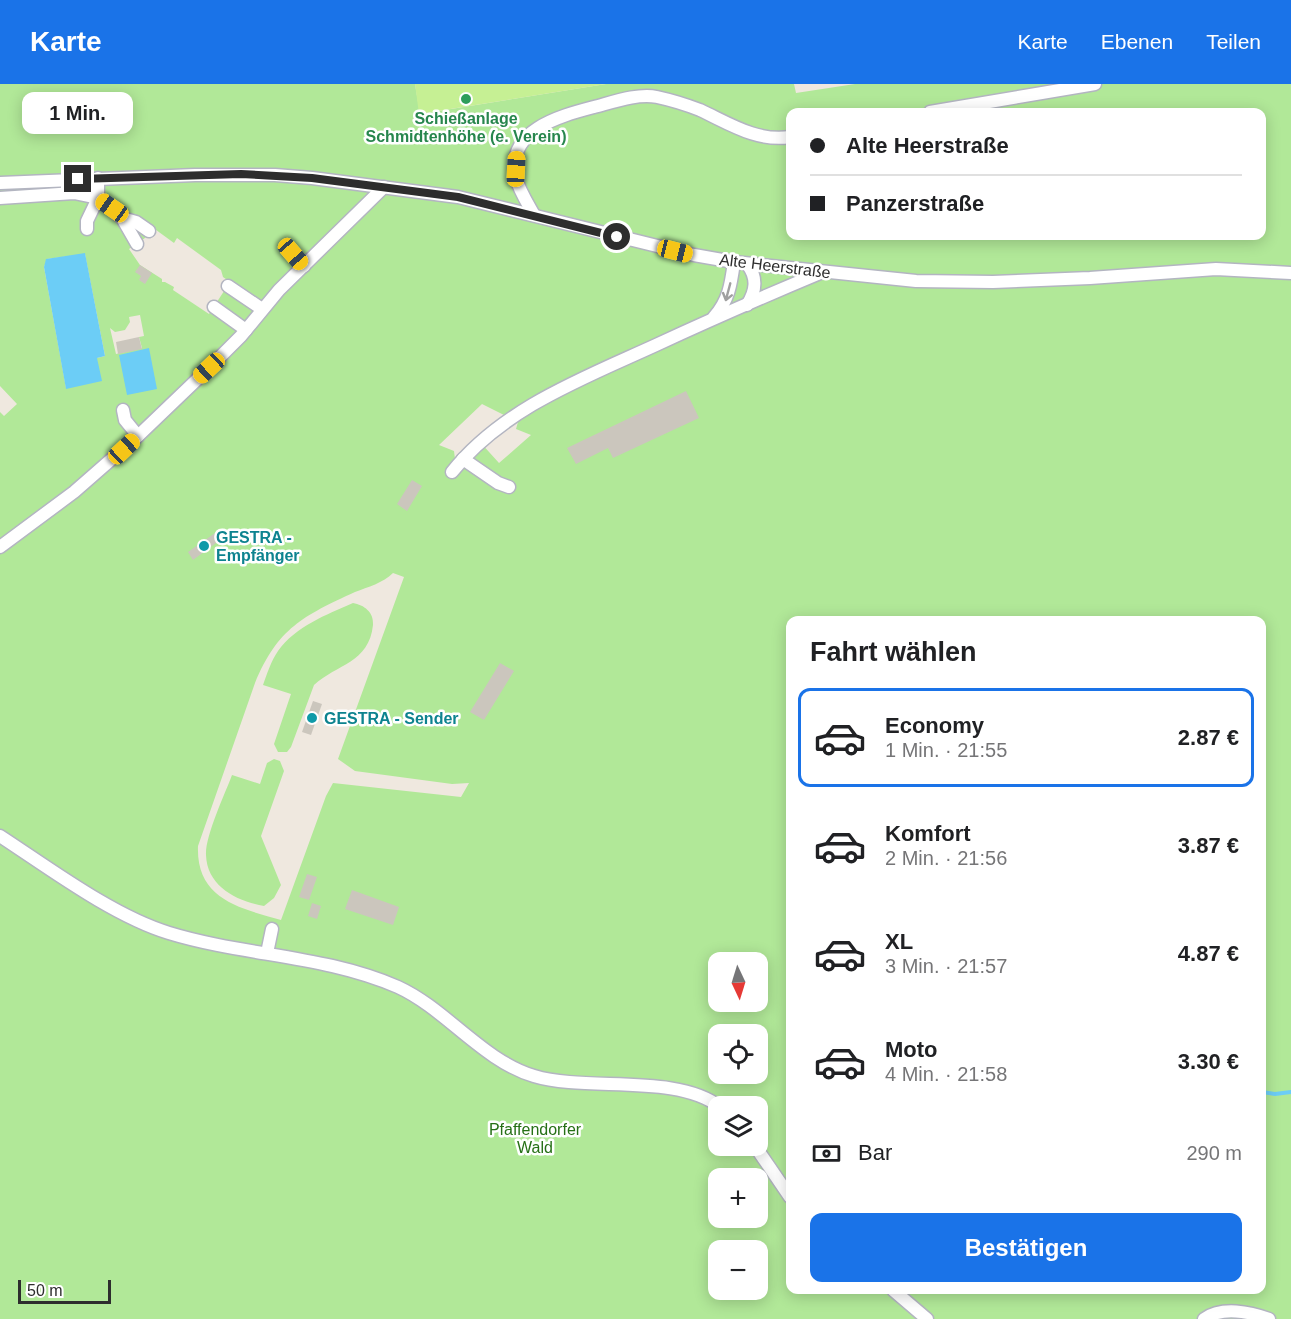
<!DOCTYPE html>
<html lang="de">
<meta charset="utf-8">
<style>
:root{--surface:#fff;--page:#f2f2f2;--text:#202124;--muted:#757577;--line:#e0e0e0;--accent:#1a73e8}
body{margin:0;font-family:Arial,sans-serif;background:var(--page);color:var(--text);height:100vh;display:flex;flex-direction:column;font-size:22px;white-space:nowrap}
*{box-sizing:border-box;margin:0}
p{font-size:20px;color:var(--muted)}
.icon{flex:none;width:33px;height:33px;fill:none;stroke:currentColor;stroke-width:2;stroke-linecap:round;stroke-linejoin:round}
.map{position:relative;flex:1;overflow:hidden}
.panel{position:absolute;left:786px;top:532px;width:480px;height:678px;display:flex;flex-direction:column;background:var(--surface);border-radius:12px;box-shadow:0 3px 15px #0003}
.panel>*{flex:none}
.guide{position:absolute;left:786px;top:24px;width:480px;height:132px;border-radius:12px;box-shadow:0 3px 15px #0003;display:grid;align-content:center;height:132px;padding:0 24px;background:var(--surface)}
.needle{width:39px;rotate:176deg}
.controls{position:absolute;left:708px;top:868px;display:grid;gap:12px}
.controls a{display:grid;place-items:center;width:60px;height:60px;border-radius:12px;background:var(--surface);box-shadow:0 3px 15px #0003;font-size:30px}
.scale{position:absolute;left:18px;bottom:15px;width:93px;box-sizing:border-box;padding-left:6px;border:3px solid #2d2d2d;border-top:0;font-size:16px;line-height:21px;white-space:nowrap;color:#2d2d2d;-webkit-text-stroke:4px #fff;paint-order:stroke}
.end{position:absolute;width:27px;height:27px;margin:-14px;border:8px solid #2d2d2d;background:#fff;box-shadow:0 0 0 3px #fff}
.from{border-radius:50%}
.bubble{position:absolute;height:42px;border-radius:12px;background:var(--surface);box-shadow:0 3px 15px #0003;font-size:20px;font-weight:700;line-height:42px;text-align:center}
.car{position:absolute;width:18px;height:36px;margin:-18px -9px;border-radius:8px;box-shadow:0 0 4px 2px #0007;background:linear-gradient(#f5c518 24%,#345 0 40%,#f5c518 0 76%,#345 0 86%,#f5c518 0)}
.guide b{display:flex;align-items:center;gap:21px;height:57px;font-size:22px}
.guide b+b{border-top:2px solid var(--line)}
.guide i{width:15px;height:15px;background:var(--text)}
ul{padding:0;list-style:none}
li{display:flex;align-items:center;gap:18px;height:99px;margin:0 12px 9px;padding:0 12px;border:3px solid transparent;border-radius:12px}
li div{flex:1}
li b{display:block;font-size:22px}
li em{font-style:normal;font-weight:700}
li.active{border-color:var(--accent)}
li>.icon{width:54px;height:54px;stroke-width:1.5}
h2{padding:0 24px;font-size:27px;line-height:72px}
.pay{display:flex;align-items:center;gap:15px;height:66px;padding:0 24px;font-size:22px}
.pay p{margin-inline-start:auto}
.action{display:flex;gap:12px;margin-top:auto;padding:12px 24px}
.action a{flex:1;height:69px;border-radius:12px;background:var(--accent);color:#fff;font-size:24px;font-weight:700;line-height:69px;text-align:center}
header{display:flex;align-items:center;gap:36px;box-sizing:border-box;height:84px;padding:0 30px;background:var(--accent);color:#fff}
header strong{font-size:28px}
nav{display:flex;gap:33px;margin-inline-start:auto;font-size:21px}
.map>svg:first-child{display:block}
.green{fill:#b1e898;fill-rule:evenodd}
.pitch{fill:#c6f094}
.water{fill:#6ccdf6}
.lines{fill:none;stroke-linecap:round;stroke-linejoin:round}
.stream{stroke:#6ccdf6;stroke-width:4}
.building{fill:#cbc6bd}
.minor-casing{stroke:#b3b5c1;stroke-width:15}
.minor{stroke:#fff;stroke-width:12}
.oneway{stroke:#a0a0a0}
.route{stroke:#2d2d2d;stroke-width:8}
.leisure-dot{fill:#2e9e5b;stroke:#fff;stroke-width:2}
.culture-dot{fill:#0f9aa8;stroke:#fff;stroke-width:2}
.labels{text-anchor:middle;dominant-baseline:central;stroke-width:5;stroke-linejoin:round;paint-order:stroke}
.leisure-label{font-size:16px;font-weight:bold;fill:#27864d;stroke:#fff}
.street-label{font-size:16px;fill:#2d2d2d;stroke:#fff}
.culture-label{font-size:16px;font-weight:bold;fill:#0d838f;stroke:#fff;text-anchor:start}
.park-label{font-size:16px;fill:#267016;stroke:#fff}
</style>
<header>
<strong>Karte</strong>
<nav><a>Karte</a><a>Ebenen</a><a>Teilen</a></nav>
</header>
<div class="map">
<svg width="1291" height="1235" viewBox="0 0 1291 1235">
<rect width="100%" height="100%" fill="#efe8df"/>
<g class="green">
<path d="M0 0H415L420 30 606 0H794L796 9 855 0H1291V1235H0V328L4 332 17 320 0 302ZM790 28H1262V152H790ZM152 143 174 159 177 154 221 186 223 193 230 198 209 230 173 206 174 203 165 198H162V195L140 181 129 165 145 154ZM85 170 105 272 97 274 66 304 44 183 47 175ZM140 231 144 252 139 253 142 264 116 270 110 244 115 248 125 246 130 238 129 233ZM482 320 518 338 516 345 531 351 499 379 480 358 459 378 455 375 454 367 439 361ZM393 489 404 493 338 675 355 687 452 700 469 699 461 713 333 699 326 712 281 836C239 824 196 815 198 762L255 599C278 544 303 532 355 508 368 503 383 499 393 489ZM790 537H1262V1206H790ZM718 879H758V918H718ZM718 951H758V990H718ZM718 1023H758V1062H718ZM718 1095H758V1134H718ZM718 1167H758V1206H718Z"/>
<path d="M353 519C364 521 374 528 373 541 369 579 337 580 314 601L291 663 287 668H278L274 660 291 610 263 601C267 590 271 577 278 567 296 542 326 531 353 519Z"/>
<path d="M274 675 280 677 284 687 261 752 281 801 274 814 264 822C236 817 207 802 206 771 205 752 225 710 232 691L260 700 267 679Z"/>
</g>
<polygon class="pitch" points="415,0 606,0 419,30"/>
<g class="water">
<polygon points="85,169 105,272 97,274 102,297 66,305 44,183 46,175"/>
<polygon points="149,264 157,305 127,311 119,271"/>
</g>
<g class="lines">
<polyline class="stream" points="1262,1008 1275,1010 1291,1008"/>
</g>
<g class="building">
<polygon points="140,181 152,189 145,200 139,196 141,192 135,188"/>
<polygon points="139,253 142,265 118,270 116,258"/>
<polygon points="686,307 699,334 613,374 608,364 576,380 567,364"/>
<polygon points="412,396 422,402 407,427 397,420"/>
<polygon points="215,449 220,456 193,476 188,468"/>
<polygon points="500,579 514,587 484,636 470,628"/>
<polygon points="313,617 322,620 311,651 302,648"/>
<polygon points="307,790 317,793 309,816 299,813"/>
<polygon points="352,806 399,823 393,841 345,825"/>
<polygon points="312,819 321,822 317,835 308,832"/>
</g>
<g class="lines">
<defs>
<g id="minor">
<polyline points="930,28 1095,0"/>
<polyline points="98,94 98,114 122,134 137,160"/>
<polyline points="0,99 195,91 275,91 312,94 458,113 694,171 734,178 916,197 993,198 1090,194 1216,185 1291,189"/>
<polyline points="0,114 74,109 98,114 87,137 87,145"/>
<path d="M534 131C528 120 519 106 516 94 505 46 560 32 594 23 613 18 638 9 657 13 671 16 687 21 700 26 730 40 757 58 790 53"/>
<polyline points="122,134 136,138 149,147"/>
<polyline points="293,170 304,182"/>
<polyline points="228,202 262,225"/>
<path d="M747 221C756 207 758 194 747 180"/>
<polyline points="214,223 246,246"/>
<path d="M714 233C729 216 731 200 734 178"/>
<polyline points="123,326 125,336 138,352"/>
<polyline points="463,375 498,399 509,403"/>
<path d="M452 388C503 324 584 294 656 261 710 236 765 212 820 189"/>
<polyline points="0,463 74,408 138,352 209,284 241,252 279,206 384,103"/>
<path d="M0 752C49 784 113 832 169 849 244 872 325 871 398 903 446 925 483 977 534 992 586 1008 677 989 720 1023"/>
<polyline points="267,869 272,845"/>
<polyline points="755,1062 790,1113"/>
<polyline points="893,1206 927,1235"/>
<path d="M1204 1235C1222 1222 1250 1228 1269 1235"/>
</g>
</defs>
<use href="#minor" class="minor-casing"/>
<use href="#minor" class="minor"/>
</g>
<defs><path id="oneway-shaft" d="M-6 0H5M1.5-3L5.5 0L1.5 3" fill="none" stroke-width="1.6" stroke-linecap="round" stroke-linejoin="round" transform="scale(1.5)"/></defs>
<use class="oneway" href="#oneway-shaft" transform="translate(728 208) rotate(105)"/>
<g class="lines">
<polyline class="route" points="78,95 241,90 312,94 458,113 617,153"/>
</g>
<circle class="leisure-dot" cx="466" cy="15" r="6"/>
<g class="culture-dot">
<circle cx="204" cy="462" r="6"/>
<circle cx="312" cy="634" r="6"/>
</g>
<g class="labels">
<g class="leisure-label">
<text x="466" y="34">Schießanlage<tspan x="466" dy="18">Schmidtenhöhe (e. Verein)</tspan></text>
</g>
<g class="street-label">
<text transform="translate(775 182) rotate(7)">Alte Heerstraße</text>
</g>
<g class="culture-label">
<text x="216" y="453">GESTRA -<tspan x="216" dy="18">Empfänger</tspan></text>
<text x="324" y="634">GESTRA - Sender</text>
</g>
<g class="park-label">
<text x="535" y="1045">Pfaffendorfer<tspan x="535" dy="18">Wald</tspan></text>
</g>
</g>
</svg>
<div class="controls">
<a><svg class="needle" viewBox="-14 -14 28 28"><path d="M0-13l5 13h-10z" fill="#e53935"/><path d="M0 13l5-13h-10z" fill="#757577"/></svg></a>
<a><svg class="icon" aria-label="locate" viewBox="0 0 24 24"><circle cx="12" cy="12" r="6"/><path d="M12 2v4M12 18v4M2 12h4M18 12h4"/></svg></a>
<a><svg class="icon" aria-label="layers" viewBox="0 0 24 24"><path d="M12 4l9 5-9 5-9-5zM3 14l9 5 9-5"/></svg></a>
<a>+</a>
<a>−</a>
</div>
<div class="scale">50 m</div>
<i class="end from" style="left:617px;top:153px"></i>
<i class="end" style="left:78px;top:95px"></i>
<div class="bubble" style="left:22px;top:8px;width:111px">1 Min.</div>
<i class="car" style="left:516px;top:85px;rotate:3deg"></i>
<i class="car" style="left:112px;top:124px;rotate:305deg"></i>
<i class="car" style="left:675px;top:167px;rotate:104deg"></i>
<i class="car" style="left:293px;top:170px;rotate:139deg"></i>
<i class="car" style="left:209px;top:284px;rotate:227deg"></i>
<i class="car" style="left:124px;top:365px;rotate:47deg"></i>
<div class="guide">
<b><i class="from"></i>Alte Heerstraße</b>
<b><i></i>Panzerstraße</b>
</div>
<section class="panel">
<h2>Fahrt wählen</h2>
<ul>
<li class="active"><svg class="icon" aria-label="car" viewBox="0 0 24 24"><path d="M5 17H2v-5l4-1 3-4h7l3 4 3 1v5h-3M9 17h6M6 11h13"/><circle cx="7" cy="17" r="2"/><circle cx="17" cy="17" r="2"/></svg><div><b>Economy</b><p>1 Min. · 21:55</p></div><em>2.87 €</em></li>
<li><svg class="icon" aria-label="car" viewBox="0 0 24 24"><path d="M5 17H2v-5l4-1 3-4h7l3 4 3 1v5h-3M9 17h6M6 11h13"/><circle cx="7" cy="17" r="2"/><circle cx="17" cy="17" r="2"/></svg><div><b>Komfort</b><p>2 Min. · 21:56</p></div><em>3.87 €</em></li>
<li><svg class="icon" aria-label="car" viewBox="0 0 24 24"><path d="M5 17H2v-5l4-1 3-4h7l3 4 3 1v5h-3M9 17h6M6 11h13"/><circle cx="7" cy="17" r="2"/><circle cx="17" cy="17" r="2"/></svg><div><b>XL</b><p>3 Min. · 21:57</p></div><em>4.87 €</em></li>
<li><svg class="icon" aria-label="car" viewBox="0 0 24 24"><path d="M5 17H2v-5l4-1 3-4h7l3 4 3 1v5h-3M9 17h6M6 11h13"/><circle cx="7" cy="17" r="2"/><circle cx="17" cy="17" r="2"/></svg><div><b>Moto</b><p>4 Min. · 21:58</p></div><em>3.30 €</em></li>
</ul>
<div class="pay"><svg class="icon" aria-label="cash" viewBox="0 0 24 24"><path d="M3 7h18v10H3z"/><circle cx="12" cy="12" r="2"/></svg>Bar<p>290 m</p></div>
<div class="action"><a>Bestätigen</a></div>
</section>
</div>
